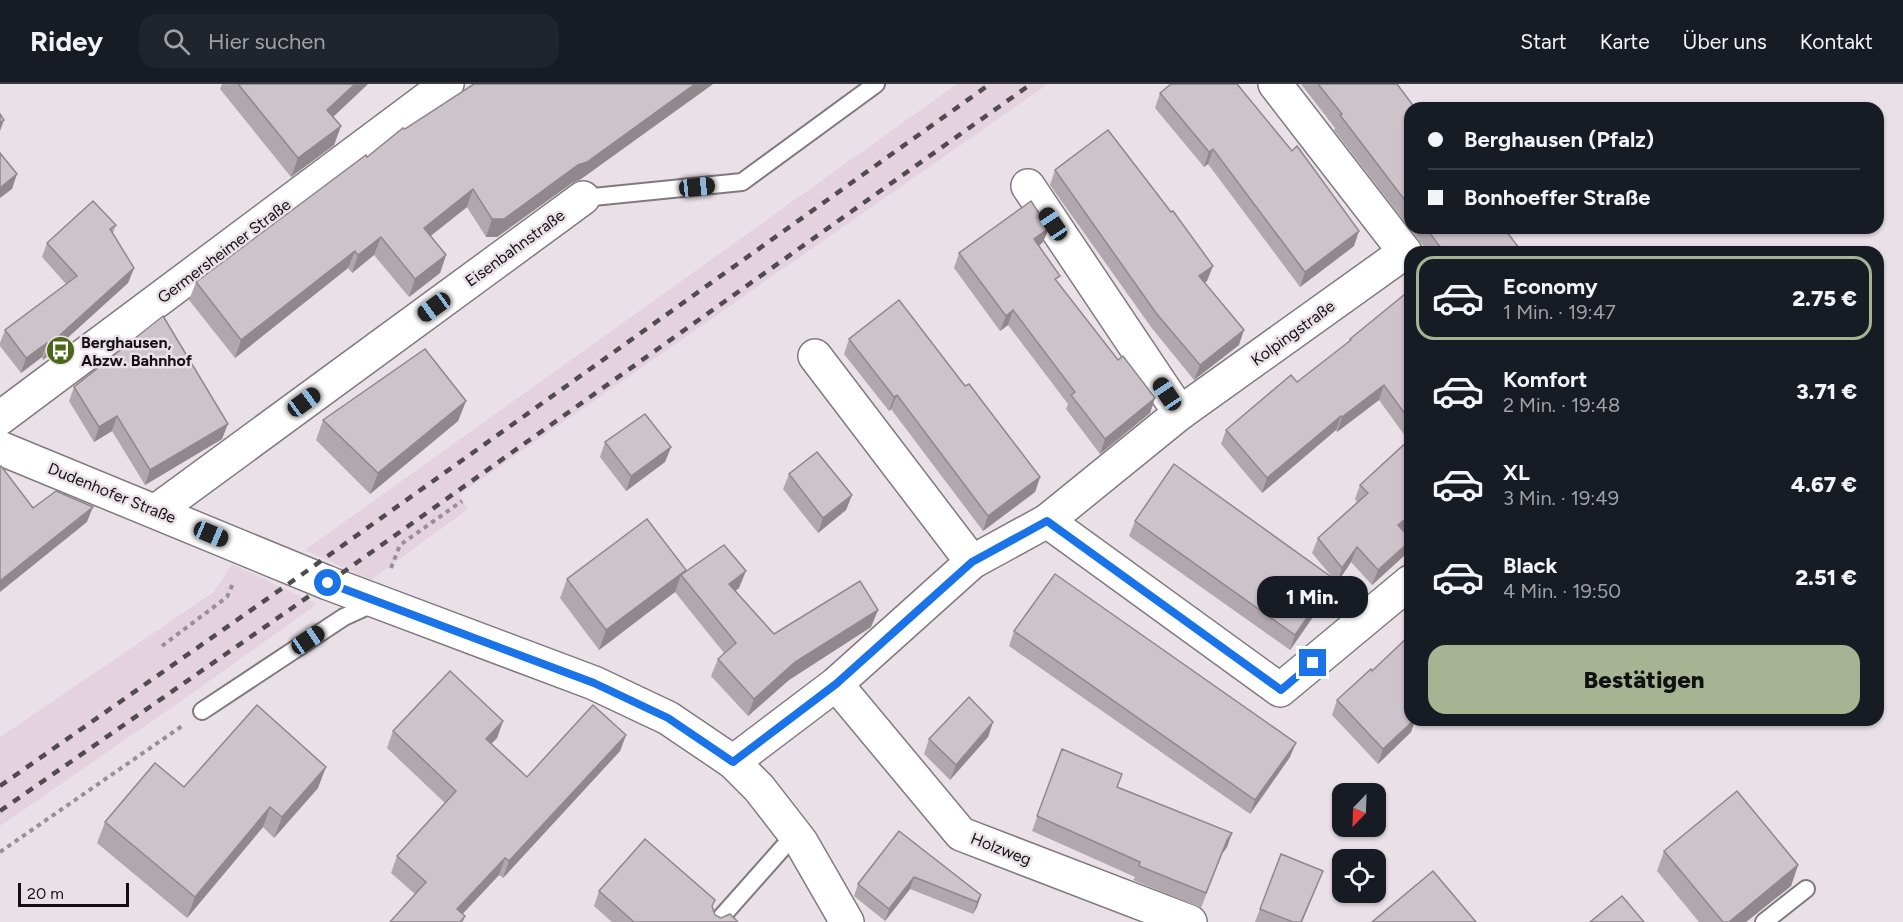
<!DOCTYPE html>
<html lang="de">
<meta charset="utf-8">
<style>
:root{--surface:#171b24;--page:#20242c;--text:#f1f3f6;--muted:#9ea1a6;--line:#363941;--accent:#a6b493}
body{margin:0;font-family:Figtree,sans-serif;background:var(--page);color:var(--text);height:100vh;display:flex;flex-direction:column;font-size:22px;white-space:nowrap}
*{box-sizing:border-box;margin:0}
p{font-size:20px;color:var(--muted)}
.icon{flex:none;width:33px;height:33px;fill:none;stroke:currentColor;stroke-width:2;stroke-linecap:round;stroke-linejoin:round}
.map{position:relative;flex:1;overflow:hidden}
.side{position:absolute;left:1404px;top:162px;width:480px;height:480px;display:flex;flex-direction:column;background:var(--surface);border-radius:18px;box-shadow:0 2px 4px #0004}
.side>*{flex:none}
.guide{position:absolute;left:1404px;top:18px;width:480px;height:132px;border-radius:18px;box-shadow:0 2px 4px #0004;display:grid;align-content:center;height:132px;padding:0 24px;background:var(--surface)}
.needle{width:39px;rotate:203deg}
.fabs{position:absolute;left:1332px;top:699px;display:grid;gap:12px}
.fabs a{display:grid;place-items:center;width:54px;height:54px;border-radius:12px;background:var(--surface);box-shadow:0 2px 4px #0004;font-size:30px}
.scale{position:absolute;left:18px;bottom:15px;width:111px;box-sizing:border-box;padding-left:6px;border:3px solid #131012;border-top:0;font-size:16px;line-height:21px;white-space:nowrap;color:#131012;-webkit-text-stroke:4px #eae0e7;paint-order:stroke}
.end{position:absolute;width:27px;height:27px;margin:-14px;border:8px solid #1a73e8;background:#fff;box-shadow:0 0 0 3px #fff}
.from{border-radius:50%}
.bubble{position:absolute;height:42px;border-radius:18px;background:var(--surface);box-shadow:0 2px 4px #0004;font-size:20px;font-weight:800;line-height:42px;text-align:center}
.car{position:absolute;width:18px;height:36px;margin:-18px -9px;border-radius:8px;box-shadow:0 0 4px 2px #0007;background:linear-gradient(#222 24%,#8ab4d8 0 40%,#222 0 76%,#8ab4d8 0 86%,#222 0)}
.guide b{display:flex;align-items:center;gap:21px;height:57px;font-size:22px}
.guide b+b{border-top:2px solid var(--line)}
.guide i{width:15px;height:15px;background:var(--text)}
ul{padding:10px 0 0;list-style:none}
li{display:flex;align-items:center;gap:18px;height:84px;margin:0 12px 9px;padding:0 12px;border:3px solid transparent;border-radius:18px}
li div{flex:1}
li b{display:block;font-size:22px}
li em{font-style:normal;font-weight:800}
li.active{border-color:var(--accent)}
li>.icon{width:54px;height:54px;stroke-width:1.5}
.action{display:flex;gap:12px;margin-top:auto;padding:12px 24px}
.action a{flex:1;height:69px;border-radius:18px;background:var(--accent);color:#111;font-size:24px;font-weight:800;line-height:69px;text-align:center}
header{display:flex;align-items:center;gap:36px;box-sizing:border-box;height:84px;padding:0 30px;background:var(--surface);border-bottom:2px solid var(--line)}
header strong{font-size:28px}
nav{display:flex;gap:33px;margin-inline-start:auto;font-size:21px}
.search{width:420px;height:54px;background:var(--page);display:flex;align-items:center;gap:15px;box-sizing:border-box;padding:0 21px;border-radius:18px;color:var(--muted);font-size:22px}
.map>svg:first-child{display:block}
.built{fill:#e4d3df}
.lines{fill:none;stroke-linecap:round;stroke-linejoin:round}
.lane-casing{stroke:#82797f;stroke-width:20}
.street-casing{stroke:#82797f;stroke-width:36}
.secondary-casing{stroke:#82797f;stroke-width:36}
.path{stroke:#979095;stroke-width:4;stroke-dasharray:4.5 4.5;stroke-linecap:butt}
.lane{stroke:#fff;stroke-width:16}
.street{stroke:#fff;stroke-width:33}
.secondary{stroke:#fff;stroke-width:33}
.rail{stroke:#4f4b4e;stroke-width:4.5;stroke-dasharray:8 8;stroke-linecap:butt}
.wall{fill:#b0a8ae}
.shaded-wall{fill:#90888d}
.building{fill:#cdc3ca;stroke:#90888d;stroke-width:1.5}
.route{stroke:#1a73e8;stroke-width:8}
.labels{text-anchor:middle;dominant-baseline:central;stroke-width:5;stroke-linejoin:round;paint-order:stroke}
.street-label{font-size:16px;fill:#131012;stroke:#eae0e7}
.poi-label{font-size:16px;font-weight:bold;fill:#131012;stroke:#eae0e7;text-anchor:start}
</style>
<header>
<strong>Ridey</strong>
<div class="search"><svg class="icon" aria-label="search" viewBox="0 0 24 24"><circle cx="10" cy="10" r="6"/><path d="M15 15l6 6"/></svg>Hier suchen</div>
<nav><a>Start</a><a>Karte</a><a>Über uns</a><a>Kontakt</a></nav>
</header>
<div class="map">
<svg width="1903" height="838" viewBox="0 0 1903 838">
<rect width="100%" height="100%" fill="#eae0e7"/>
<g class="built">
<polygon points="957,0 1048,0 459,411 468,425 371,496 305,466"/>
<polygon points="232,480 317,520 197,606 0,742 0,653 214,508"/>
</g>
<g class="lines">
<defs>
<g id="lane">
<polyline points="583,114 742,98 876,0"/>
<polyline points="202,627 344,533 377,518"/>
<polyline points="717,838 795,750"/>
<polyline points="1764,838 1806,805"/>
</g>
<g id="street">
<polyline points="1028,102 1180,329"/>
<polyline points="815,272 972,478"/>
<polyline points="156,427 583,114"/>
<polyline points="1047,437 1280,606 1410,498"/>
<polyline points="836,600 961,750 1190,838"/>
<polyline points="733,678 836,600 972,478 1047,437 1180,329 1405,168 1275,0"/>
</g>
<g id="secondary">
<polyline points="0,334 447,0"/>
<polyline points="0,364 328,499 594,599 668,634 733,678 759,704 801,758 847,838"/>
</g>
</defs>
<use href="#lane" class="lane-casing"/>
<use href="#street" class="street-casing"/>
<use href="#secondary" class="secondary-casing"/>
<g class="path">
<polyline points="391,484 400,461 462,417"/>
<polyline points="162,562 227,513 234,497"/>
<polyline points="0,768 182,642"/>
</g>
<use href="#lane" class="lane"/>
<use href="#street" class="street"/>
<use href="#secondary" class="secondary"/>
<g class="rail">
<polyline points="0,702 304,489 990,0"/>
<polyline points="0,727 328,499 1031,0"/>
</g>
</g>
<g class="wall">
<polygon points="222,0 368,0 333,33 341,42 334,61 291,93 220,5"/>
<polygon points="472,0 713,0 581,95 572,99 497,153 486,153 467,123 430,152 446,171 440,189 409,213 374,171 352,189 348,184 235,274 189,216 196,198 405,45 471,2"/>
<polygon points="1301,0 1397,0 1410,24 1410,144 1504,144 1522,168 1428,168 1334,46 1335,44"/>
<polygon points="1160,9 1354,162 1300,203 1208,80 1204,83 1155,24"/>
<polygon points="1055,86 1207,197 1204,199 1239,261 1194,296 1151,243 1050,101"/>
<polygon points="116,141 113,149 134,184 128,199 43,276 42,273 21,289 0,262 0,259 5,246 66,200 42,173 47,159"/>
<polygon points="1049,144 1043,158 1039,162 1057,198 1118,276 1155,314 1150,329 1100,370 1066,325 1068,320 1008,241 1000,247 954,184 959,169"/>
<polygon points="1410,206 1410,441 1403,447 1406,470 1372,501 1351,478 1337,499 1312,469 1318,454 1357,418 1355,415 1360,401 1408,356 1379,316 1337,348 1336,346 1262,409 1221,360 1226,346 1297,298 1349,258 1350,255"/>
<polygon points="849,255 965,302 1040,393 1035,408 983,447 891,325 889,327 844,270"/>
<polygon points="74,303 222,355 145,401 112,347 94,358 69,317"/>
<polygon points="466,317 458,337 370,410 316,356 323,336"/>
<polygon points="605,358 671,363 665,378 626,407 600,373"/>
<polygon points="789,390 852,411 846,426 818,449 783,405"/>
<polygon points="1135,437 1334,495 1329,510 1290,566 1129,452"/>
<polygon points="685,488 739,504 735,507 774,550 878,526 871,543 789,596 748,632 711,592 718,575 724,569 675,508 599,566 560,514 567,495"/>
<polygon points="1014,547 1290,673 1250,730 1009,562"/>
<polygon points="1337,616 1410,636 1415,636 1411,648 1378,680 1332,631"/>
<polygon points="503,637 497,654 491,660 527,693 626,651 620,667 503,794 499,791 462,830 465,832 463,838 390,838 415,810 391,789 397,772 445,719 387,664 393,647"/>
<polygon points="993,638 988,653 950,696 924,670 929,655"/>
<polygon points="1062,665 1117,703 1232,749 1227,763 1222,770 1201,824 1133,796 1135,793 1032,747"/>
<polygon points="318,704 274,754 263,743 187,834 97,759 105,738"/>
<polygon points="899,747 981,811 977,823 973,830 910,805 885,837 854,812 858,800"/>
<polygon points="1664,767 1798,781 1791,802 1746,838 1699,838 1657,787"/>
<polygon points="1317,802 1302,838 1255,838 1260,825"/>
<polygon points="599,807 715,816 712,823 715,831 721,834 738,838 612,838 594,822"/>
</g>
<g class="shaded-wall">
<polygon points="355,0 368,0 320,45 327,26"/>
<polygon points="695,0 713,0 581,95 572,99 497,153 486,153 492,135 578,81"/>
<polygon points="4,36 0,47 0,39"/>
<polygon points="341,42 334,61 291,93 298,74"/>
<polygon points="1213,65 1208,80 1204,83 1209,68"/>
<polygon points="17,90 12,105 0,114 0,104"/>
<polygon points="473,105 467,123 418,162 424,144"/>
<polygon points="1049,144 1043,158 1029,170 1034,155"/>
<polygon points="1359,147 1354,162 1300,203 1305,188"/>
<polygon points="381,153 374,171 352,189 358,171"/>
<polygon points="355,167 348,184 235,274 241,256"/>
<polygon points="446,171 440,189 409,213 415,195"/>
<polygon points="1213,182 1207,197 1193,207 1199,192"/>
<polygon points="134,184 128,199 43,276 49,261"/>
<polygon points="1013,226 1008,241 1000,247 1006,232"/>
<polygon points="1244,246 1239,261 1194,296 1200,281"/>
<polygon points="47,259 42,273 21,289 26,274"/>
<polygon points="1384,301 1379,316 1337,348 1342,333"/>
<polygon points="897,311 891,325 889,327 894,313"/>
<polygon points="1155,314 1150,329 1100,370 1105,355"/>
<polygon points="466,317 458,337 370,410 378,389"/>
<polygon points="117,332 112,347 94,358 99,343"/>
<polygon points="1341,332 1336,346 1262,409 1267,394"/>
<polygon points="228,340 222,355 145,401 150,386"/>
<polygon points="671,363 665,378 626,407 631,392"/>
<polygon points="1040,393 1035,408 983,447 988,432"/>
<polygon points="852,411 846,426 818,449 823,434"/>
<polygon points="93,423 87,438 0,508 0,497"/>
<polygon points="1410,431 1410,441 1393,456 1398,441"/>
<polygon points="1410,457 1406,470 1372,501 1378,486"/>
<polygon points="1357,463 1351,478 1337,499 1342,484"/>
<polygon points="686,486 683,493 681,491 675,508 599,566 606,546"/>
<polygon points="746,487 739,504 722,517 729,500"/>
<polygon points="1334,495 1329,510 1290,566 1295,551"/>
<polygon points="878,526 871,543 789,596 748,632 754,615 795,578"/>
<polygon points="1414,636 1415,636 1411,648 1378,680 1383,665"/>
<polygon points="503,637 497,654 480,671 486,655"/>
<polygon points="993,638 988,653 950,696 956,681"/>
<polygon points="626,651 620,667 503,794 509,777"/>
<polygon points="1296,659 1290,673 1250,730 1255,716"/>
<polygon points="326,683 318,704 274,754 282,733"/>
<polygon points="270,723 263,743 187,834 195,813"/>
<polygon points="1232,749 1227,763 1222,770 1201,824 1227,756"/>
<polygon points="505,774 499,791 455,838 457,825"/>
<polygon points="1798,781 1791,802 1746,838 1729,838"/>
<polygon points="1323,787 1317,802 1302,838 1301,838"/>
<polygon points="914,793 910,805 885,837 889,825"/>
<polygon points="981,811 977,823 973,830 977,818"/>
</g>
<g class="building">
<polygon points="238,0 355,0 327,26 341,42 298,74"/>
<polygon points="474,0 695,0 587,78 578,81 504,135 492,135 473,105 424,144 446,171 415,195 381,153 358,171 355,167 241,256 196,198 366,71 367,73 403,44 405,45"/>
<polygon points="1171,0 1237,0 1292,67 1297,62 1359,147 1305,188 1213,65 1209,68 1160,9"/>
<polygon points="1318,0 1397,0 1415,24 1410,24 1410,123 1340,31 1342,30"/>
<polygon points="0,30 4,36 0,39"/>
<polygon points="1108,46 1171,128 1173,127 1213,182 1199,192 1244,246 1200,281 1156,229 1055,86"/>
<polygon points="0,69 17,90 0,104"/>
<polygon points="93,117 116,141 110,145 134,184 49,261 47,259 26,274 5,246 77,192 47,159"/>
<polygon points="1031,117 1049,144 1034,155 1060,192 1055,195 1118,276 1123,272 1155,314 1105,355 1071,311 1075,308 1013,226 1006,232 959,169"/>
<polygon points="1426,144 1504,144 1522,168 1444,168"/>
<polygon points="1410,206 1410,337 1384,301 1342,333 1341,332 1267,394 1226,346 1291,291 1297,298 1351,256 1350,255"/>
<polygon points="899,216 965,302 969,300 1040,393 988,432 897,311 894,313 849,255"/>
<polygon points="163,232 228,340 150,386 117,332 99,343 74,303"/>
<polygon points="425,265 466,317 378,389 323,336"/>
<polygon points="645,330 671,363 631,392 605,358"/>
<polygon points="1410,355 1410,431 1398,441 1410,454 1410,457 1378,486 1357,463 1342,484 1318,454 1368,409 1360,401"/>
<polygon points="817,368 852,411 823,434 789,390"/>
<polygon points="1174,380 1334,495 1295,551 1135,437"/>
<polygon points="1,382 33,424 56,407 93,423 0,497 0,383"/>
<polygon points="647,435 686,486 606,546 567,495"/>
<polygon points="724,461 746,487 729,500 774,550 860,497 878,526 795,578 754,615 718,575 736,559 681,491"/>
<polygon points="1055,490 1296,659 1255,716 1014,547"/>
<polygon points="1410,551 1410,636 1414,636 1383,665 1337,616 1371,585 1372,587"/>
<polygon points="450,587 503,637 486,655 527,693 593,621 626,651 509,777 505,774 457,825 465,832 460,838 390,838 426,798 397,772 456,707 393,647"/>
<polygon points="969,613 993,638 956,681 929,655"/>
<polygon points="257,621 326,683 282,733 270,723 195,813 105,738 155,679 184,703"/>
<polygon points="1062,665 1122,690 1117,703 1232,749 1227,756 1206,809 1139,782 1140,778 1037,732"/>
<polygon points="1737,707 1798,781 1729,838 1723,838 1664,767"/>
<polygon points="899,747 981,811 977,818 914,793 889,825 858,800"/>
<polygon points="645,755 715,816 712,822 715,831 721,834 730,830 738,838 634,838 599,807"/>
<polygon points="1281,770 1323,787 1301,838 1293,838 1260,825"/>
<polygon points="1433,787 1476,838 1372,838"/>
<polygon points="1622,812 1644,838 1590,838"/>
</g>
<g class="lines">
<polyline class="route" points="328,499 594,599 668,634 733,678 836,600 972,478 1047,437 1281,606 1313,579"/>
</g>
<defs>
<symbol id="bus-disc" viewBox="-11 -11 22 22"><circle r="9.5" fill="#4b6719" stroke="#eae0e7"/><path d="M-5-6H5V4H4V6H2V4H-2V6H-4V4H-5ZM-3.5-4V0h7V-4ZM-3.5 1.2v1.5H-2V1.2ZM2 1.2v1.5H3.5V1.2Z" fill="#fff"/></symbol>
</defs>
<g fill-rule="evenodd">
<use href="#bus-disc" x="44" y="250" width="33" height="33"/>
</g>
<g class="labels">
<g class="street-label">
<text transform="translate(515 164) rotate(-36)">Eisenbahnstraße</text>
<text transform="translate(224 167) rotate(-37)">Germersheimer Straße</text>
<text transform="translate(1293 249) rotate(-36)">Kolpingstraße</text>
<text transform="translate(112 409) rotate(22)">Dudenhofer Straße</text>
<text transform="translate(1001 765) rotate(21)">Holzweg</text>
</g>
<g class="poi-label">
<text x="81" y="258">Berghausen,<tspan x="81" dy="18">Abzw. Bahnhof</tspan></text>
</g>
</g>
</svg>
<div class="fabs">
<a><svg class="needle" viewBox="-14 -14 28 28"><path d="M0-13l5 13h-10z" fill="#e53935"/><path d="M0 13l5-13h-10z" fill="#9ea1a6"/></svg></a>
<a><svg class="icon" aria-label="locate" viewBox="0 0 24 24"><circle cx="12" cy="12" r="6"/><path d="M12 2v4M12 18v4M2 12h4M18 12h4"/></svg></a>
</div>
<div class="scale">20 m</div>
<i class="end from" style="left:328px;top:499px"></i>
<i class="end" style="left:1313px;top:579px"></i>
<div class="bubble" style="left:1257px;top:492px;width:111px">1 Min.</div>
<i class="car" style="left:697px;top:103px;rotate:84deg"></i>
<i class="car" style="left:1053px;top:140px;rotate:326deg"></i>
<i class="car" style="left:434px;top:223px;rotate:234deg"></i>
<i class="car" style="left:1167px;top:310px;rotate:326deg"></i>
<i class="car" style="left:304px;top:318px;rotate:54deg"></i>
<i class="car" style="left:211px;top:450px;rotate:113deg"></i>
<i class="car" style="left:308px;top:556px;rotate:56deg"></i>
<div class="guide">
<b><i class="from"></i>Berghausen (Pfalz)</b>
<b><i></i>Bonhoeffer Straße</b>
</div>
<section class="side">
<ul>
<li class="active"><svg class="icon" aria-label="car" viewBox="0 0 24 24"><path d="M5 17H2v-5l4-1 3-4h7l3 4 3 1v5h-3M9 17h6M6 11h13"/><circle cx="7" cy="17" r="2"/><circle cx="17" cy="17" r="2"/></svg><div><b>Economy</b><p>1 Min. · 19:47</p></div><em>2.75 €</em></li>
<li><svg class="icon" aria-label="car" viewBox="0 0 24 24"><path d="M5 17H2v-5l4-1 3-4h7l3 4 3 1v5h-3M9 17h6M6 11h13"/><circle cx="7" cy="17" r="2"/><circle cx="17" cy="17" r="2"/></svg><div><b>Komfort</b><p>2 Min. · 19:48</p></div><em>3.71 €</em></li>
<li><svg class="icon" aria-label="car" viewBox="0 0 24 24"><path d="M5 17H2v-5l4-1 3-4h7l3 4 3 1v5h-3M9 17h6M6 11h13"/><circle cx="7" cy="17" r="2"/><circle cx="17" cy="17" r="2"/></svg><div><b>XL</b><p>3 Min. · 19:49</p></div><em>4.67 €</em></li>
<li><svg class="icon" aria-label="car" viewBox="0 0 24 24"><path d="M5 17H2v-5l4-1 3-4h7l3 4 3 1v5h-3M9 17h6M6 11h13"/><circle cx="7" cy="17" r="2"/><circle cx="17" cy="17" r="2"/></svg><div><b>Black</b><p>4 Min. · 19:50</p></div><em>2.51 €</em></li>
</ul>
<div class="action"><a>Bestätigen</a></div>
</section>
</div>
